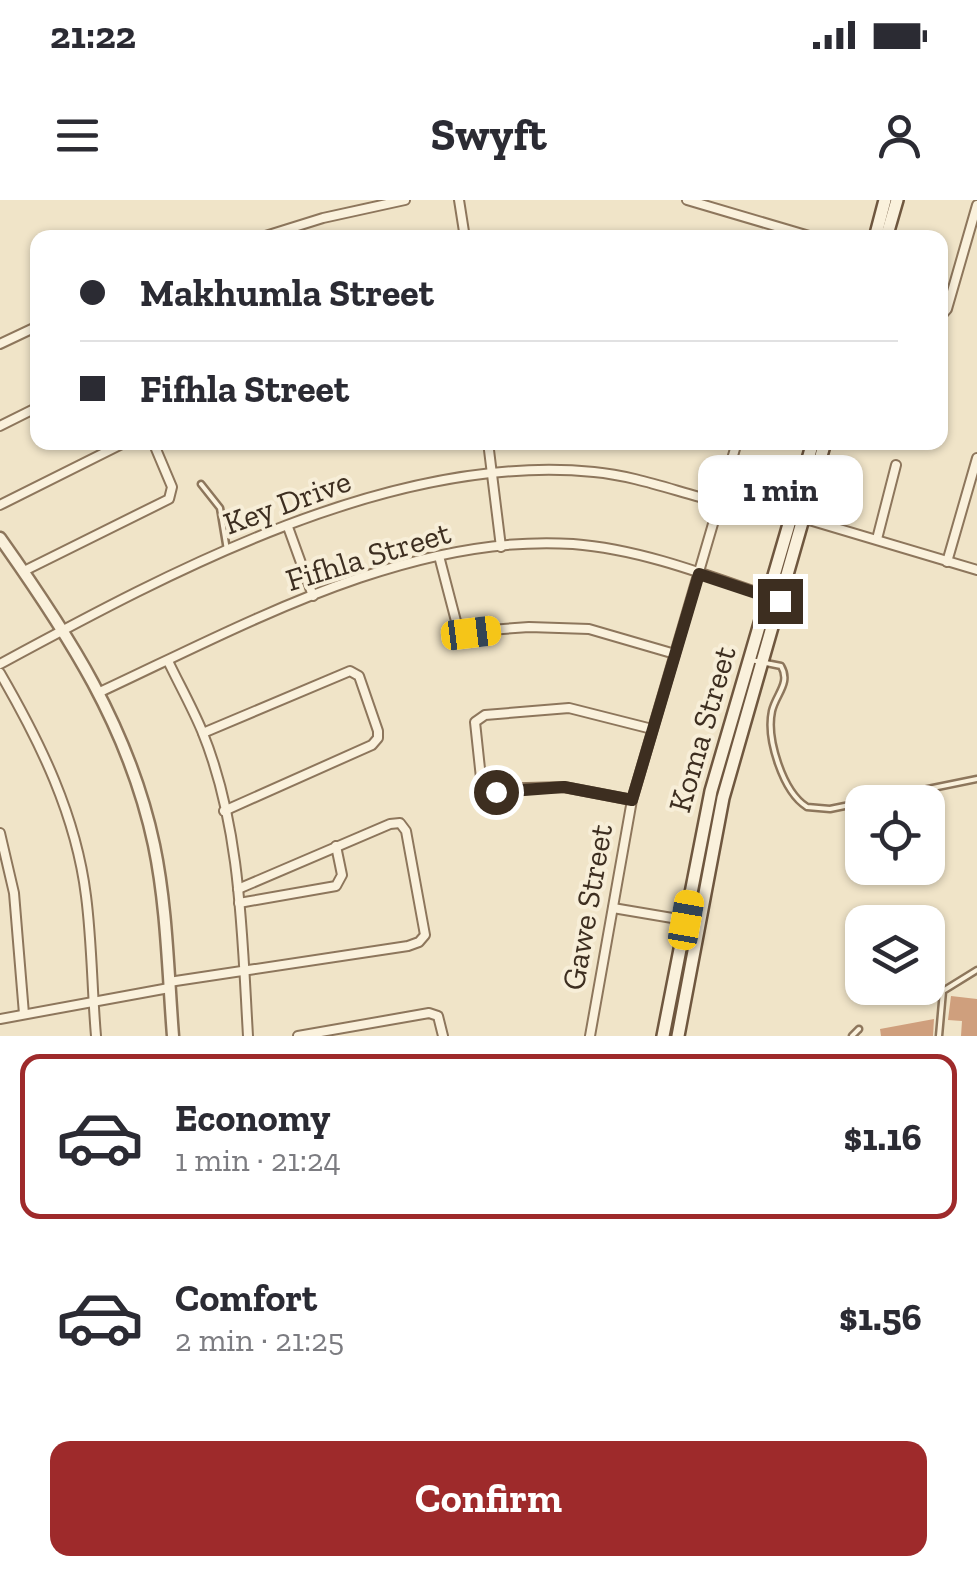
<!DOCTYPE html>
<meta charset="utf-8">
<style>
:root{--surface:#fff;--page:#f2f2f3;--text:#2b2b33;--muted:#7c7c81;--line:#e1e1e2;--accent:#9e2a2b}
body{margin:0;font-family:"Zilla Slab",serif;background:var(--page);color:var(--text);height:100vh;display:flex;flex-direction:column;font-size:38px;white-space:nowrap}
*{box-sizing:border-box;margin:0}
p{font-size:32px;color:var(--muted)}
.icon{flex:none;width:55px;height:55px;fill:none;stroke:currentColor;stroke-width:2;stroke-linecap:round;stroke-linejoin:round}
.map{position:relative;height:836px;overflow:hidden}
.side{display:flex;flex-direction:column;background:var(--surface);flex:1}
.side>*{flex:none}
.banner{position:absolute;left:30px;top:30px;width:918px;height:220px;border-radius:20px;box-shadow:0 2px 8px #0004;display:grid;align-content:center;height:220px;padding:0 50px;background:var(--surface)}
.buttons{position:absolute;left:845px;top:585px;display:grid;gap:20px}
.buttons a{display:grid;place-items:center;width:100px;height:100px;border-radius:20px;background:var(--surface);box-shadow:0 2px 8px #0004;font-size:50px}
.end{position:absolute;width:45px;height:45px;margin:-22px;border:12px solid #3d2e20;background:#fff;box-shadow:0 0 0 5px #fff}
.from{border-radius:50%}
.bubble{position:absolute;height:70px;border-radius:20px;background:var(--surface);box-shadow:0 2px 8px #0004;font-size:32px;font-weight:800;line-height:70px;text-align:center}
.car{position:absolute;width:30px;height:60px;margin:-30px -15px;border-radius:12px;box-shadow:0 0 8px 2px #0007;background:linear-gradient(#f5c518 24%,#345 0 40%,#f5c518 0 76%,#345 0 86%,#f5c518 0)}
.banner b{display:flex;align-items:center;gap:35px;height:95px;font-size:38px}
.banner b+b{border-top:2px solid var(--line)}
.banner i{width:25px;height:25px;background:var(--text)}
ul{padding:18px 0 0;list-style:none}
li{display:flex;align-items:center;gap:30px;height:165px;margin:0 20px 15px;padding:0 30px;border:5px solid transparent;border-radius:20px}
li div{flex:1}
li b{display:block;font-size:38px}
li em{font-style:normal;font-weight:800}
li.selected{border-color:var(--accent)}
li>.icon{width:90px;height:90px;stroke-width:1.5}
.cta{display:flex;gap:20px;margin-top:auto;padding:20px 50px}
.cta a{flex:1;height:115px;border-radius:20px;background:var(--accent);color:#fff;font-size:40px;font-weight:800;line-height:115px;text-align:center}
.status{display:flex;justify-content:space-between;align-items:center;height:70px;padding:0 50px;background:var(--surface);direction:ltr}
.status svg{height:28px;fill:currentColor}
header{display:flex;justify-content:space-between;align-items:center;height:130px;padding:0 50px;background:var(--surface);font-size:45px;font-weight:800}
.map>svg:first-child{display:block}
.building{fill:#cf9f7d}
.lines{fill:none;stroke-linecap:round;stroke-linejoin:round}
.service-casing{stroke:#8d765c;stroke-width:9}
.minor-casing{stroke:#8d765c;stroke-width:12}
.tertiary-casing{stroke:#8d765c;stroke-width:15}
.secondary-casing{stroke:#6f573f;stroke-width:16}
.service{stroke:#faf1dc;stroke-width:4}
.minor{stroke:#faf1dc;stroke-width:8}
.tertiary{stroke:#faf1dc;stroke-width:10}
.secondary{stroke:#faf1dc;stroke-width:11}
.route{stroke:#3d2e20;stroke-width:12}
.labels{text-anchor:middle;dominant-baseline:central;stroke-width:8;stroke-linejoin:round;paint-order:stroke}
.street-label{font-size:32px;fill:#3d2e20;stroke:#f7eed8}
</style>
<div class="status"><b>21:22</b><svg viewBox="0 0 49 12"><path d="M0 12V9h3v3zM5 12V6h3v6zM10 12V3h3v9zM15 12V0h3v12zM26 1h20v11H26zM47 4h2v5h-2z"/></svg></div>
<header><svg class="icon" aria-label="menu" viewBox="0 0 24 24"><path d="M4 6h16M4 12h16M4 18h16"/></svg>Swyft<svg class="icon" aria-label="person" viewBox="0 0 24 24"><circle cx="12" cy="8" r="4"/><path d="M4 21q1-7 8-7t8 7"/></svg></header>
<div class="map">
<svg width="977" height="836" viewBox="0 0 977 836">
<rect width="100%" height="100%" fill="#f0e4c8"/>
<g class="building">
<polygon points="951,796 977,799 977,836 961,836 962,821 948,820"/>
<polygon points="934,819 933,836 881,836 880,829"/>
</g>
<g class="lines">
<defs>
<g id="service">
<polyline points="201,284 220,308 227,350"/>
<path d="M751 460 781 466C791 483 776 494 772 511 766 539 783 592 807 607L830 609 977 579"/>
<polyline points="852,836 859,829"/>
<polyline points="939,836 943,791 977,770"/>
</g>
<g id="minor">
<polyline points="459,0 465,38"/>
<polyline points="687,0 816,38"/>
<polyline points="259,38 323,18 405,0"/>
<polyline points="940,117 947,109 977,5"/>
<polyline points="0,144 38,126"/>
<polyline points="0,226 38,207"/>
<polyline points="488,242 501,347"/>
<polyline points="0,305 126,242"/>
<polyline points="799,317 977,370"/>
<polyline points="288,327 313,396"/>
<polyline points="877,339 896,265"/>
<polyline points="439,356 457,425 463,432 529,427 589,429 675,454"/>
<polyline points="947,362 977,258"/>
<polyline points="24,371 169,299 172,287 153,242"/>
<path d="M168 461C179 484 192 507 202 531 241 626 242 735 248 836"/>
<path d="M0 464C172 371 392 252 594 272 637 276 677 292 719 302"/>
<path d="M0 473C40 542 76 615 86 696 92 742 92 790 96 836"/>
<path d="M100 492C244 425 409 333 573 344 640 349 707 375 770 397"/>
<polyline points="203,533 350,471 359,476 378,531 378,538 372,545 224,611"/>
<polyline points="632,600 564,587 488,589 481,578 475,522 485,515 569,508 652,529"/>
<polyline points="0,633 14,693 24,814"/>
<polyline points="239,703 336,686 342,675 336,646"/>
<polyline points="613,708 690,721"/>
<polyline points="169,782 408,746 419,742 425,735 406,631 400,623 390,624 238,689"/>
<polyline points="0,819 169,788"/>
<polyline points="298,836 429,813 438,816 443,836"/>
<polyline points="590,836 632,600 737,242"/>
</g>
<path id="tertiary" d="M0 338C68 434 129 527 154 645 167 707 168 773 173 836"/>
<g id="secondary">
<polyline points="875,38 885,0"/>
<polyline points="886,38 897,0"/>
<polyline points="663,836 711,591 813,242"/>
<polyline points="678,836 723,598 825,242"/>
</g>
</defs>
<use href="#service" class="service-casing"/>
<use href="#minor" class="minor-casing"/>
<use href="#tertiary" class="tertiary-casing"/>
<use href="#secondary" class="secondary-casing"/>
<use href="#service" class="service"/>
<use href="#minor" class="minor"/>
<use href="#tertiary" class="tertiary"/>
<use href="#secondary" class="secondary"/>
</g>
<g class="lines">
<polyline class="route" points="496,592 564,587 632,600 699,374 780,401"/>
</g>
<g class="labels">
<g class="street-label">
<text transform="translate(287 302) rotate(-20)">Key Drive</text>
<text transform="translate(368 356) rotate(-17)">Fifhla Street</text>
<text transform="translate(702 529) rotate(-74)">Koma Street</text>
<text transform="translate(587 707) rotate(-80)">Gawe Street</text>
</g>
</g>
</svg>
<div class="buttons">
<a><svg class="icon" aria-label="locate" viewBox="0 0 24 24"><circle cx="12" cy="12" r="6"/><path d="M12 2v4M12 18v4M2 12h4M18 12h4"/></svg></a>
<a><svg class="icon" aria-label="layers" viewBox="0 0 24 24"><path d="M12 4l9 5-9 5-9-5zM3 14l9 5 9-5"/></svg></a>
</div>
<i class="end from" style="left:496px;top:592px"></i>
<i class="end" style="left:780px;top:401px"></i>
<div class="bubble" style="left:698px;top:255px;width:165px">1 min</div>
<i class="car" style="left:471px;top:433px;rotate:83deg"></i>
<i class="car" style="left:686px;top:720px;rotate:10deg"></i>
<div class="banner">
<b><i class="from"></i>Makhumla Street</b>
<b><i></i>Fifhla Street</b>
</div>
</div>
<section class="side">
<ul>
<li class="selected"><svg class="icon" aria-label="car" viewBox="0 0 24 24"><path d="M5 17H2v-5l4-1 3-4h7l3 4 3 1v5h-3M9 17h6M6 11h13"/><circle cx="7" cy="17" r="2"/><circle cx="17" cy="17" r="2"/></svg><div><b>Economy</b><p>1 min · 21:24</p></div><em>$1.16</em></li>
<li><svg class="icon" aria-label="car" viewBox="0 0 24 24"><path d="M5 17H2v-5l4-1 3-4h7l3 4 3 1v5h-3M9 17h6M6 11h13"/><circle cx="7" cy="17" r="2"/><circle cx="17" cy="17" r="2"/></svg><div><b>Comfort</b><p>2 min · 21:25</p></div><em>$1.56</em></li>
</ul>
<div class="cta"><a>Confirm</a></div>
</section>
